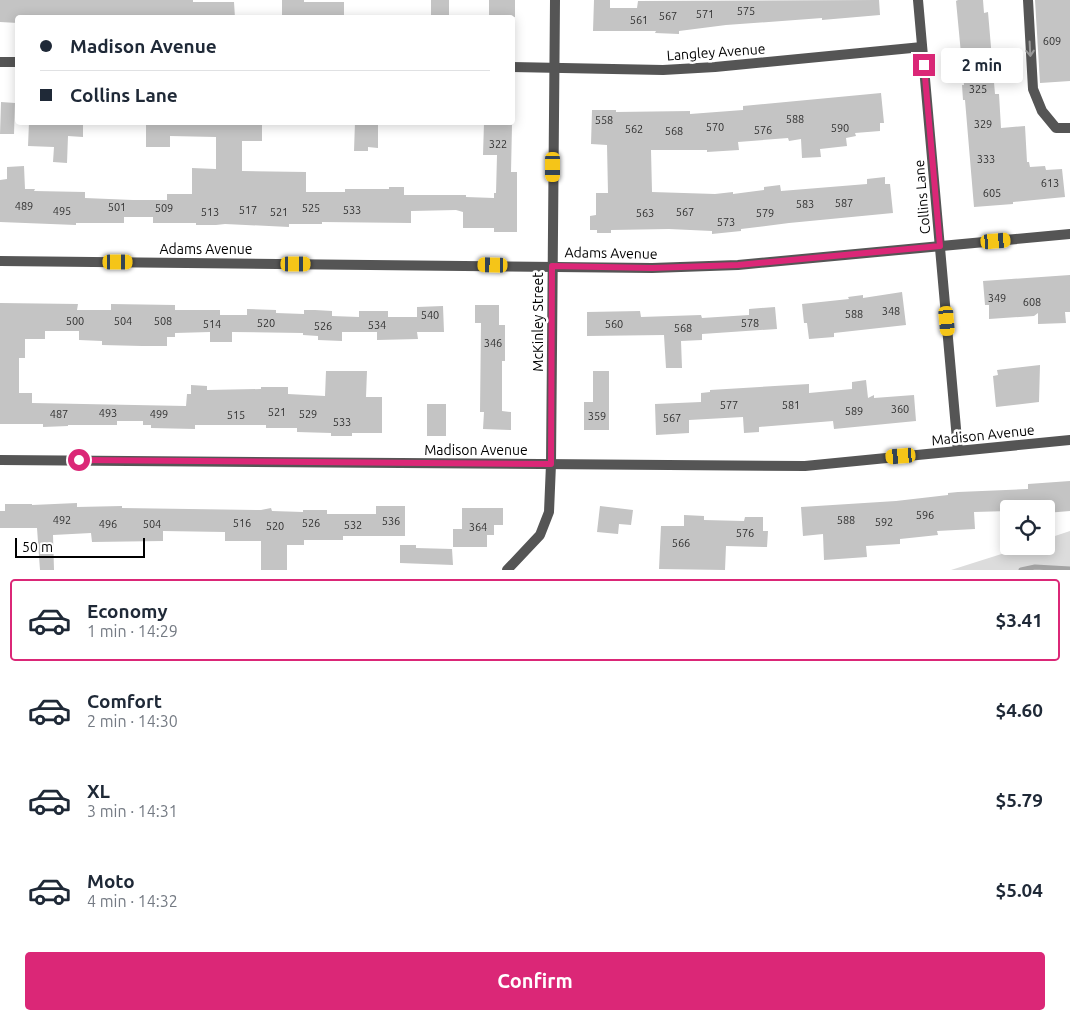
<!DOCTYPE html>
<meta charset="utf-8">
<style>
:root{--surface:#fff;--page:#f6f6f7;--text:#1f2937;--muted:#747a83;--line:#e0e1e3;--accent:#db2777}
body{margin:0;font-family:Ubuntu,sans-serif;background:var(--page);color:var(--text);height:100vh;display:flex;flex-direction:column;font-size:19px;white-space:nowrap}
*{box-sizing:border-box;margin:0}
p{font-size:16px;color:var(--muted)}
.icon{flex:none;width:28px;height:28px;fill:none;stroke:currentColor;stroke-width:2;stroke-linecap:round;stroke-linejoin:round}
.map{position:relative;height:570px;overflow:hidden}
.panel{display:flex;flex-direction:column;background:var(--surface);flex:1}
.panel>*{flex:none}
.banner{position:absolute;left:15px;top:15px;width:500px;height:110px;border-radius:5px;box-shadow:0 2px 12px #0003;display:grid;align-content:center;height:110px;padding:0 25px;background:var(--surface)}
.controls{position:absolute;left:1000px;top:500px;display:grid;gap:10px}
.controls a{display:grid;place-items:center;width:55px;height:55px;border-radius:5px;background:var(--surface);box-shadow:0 2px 12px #0003;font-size:25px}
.scale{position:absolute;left:15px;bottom:12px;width:130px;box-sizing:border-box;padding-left:5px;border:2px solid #000;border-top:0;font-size:14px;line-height:18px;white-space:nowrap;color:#000;-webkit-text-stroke:4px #fff;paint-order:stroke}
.end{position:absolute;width:22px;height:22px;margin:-11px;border:6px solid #db2777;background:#fff;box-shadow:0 0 0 2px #fff}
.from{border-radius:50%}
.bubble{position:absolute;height:35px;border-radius:5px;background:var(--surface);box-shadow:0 2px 12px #0003;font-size:16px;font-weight:700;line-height:35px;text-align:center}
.car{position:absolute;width:15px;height:30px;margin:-15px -8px;border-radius:6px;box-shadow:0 0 4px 1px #0007;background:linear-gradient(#f5c518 24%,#345 0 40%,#f5c518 0 76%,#345 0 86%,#f5c518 0)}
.banner b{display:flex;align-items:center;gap:18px;height:48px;font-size:19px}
.banner b+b{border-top:1px solid var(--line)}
.banner i{width:12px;height:12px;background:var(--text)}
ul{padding:9px 0 0;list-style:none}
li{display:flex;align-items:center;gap:15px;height:82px;margin:0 10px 8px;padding:0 15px;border:2px solid transparent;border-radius:5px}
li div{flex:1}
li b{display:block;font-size:19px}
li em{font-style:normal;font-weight:700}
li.on{border-color:var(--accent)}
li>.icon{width:45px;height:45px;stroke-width:1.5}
.primary-button{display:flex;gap:10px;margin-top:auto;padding:10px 25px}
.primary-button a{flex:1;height:58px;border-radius:5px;background:var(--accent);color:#fff;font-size:20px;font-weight:700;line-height:58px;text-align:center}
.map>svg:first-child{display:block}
.green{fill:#dcdcdc}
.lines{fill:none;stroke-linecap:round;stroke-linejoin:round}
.stream{stroke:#a3a3a3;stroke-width:5}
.building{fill:#c4c4c4}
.lane{stroke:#555;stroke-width:10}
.street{stroke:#555;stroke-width:10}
.oneway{stroke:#999}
.route{stroke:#db2777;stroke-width:6}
.labels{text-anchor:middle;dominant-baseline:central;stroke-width:5;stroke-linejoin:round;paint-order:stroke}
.number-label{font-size:11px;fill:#313131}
.street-label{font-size:14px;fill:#000;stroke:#fff}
</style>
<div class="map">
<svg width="1070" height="570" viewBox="0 0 1070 570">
<rect width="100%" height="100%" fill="#fff"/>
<polygon class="green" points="1070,531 1070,570 951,570 1027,546 1046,546 1046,539"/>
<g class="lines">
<polyline class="stream" points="1021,570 1035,567 1070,569"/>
</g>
<g class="building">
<polygon points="0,0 193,0 193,2 234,2 235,18 18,18 18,23 0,22"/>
<polygon points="282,0 304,0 304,2 344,2 344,18 282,18"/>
<rect x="431" y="0" width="18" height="18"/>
<rect x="489" y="0" width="26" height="17"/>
<polygon points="594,0 610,0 610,8 637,8 638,1 879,0 880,15 822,20 822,18 726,25 679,31 679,34 655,33 656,31 593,31"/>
<polygon points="958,0 983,0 984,13 988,12 995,94 999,94 1001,128 1025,126 1027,162 1029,162 1030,167 1045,166 1046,170 1062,169 1065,197 1013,202 1013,204 974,207 965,100 963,100 962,85 964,85 956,1"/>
<polygon points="1035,0 1070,0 1070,81 1040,83"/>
<polygon points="881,93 884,123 880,123 880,131 855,133 856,136 846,138 847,146 820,149 821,157 802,158 801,139 789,141 788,138 738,142 739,150 707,152 707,150 651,150 652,192 715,194 733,192 733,194 764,190 764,187 780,185 781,191 867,184 867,179 885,177 885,184 890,184 893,213 789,223 741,229 741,231 712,234 712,231 669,229 611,230 611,233 597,233 597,230 590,230 590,216 596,215 596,193 608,193 607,145 591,144 592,110 616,110 616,112 690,111 690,114 743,110 743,106"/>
<polygon points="1,102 15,103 14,134 0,134"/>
<polygon points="29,122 83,122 83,137 68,136 67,163 53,162 54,147 28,146"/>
<polygon points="146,122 262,122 262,141 242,141 242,171 306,172 306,192 345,192 345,189 389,189 389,187 404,187 404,195 466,195 466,197 494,198 494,193 496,193 497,155 483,155 484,123 509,122 509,125 512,125 511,172 517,172 517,232 494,232 494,228 463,228 463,212 456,210 411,211 411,223 322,222 322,224 289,224 289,227 225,224 216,225 196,225 196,223 153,223 153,217 124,217 124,223 76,223 76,225 0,222 0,180 7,179 7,167 24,166 25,189 35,189 34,191 85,192 85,198 133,200 167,200 167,194 192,194 192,168 216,169 216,137 170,136 170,147 146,147"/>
<polygon points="355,122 378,122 378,148 368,147 368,151 354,151"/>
<polygon points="1070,275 1070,312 1065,312 1066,323 1038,324 1038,313 1034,316 989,319 989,305 985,305 983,281"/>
<polygon points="902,292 906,325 834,333 834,337 809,339 807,323 804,323 802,304 849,299 848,297 863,295 863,298"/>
<polygon points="0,303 78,304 77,310 111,310 111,304 175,305 175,310 220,310 220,315 247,315 247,309 276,310 276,313 304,314 304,310 315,310 332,311 332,316 359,317 359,311 388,311 388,317 417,317 417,307 443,306 444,332 417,332 418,339 377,340 377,332 342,332 342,341 318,340 318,336 303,335 303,333 232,332 232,342 210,342 210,332 175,333 175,337 167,337 167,346 142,346 102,345 102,341 79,340 79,331 45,331 45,339 25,339 25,358 19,358 19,393 32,393 32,403 186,406 187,394 191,394 191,385 207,386 207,390 261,389 261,387 288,387 288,394 325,396 326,371 367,371 366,397 382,397 382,433 352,433 352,436 331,436 331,433 297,432 297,428 266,428 266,425 195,425 195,429 151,428 151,425 143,425 143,421 117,421 117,425 68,425 68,426 43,427 43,424 0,424"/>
<polygon points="475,305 499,305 499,325 505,325 505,361 502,361 502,411 511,412 511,430 483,429 484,412 480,412 481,323 475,323"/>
<polygon points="775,307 777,329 702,334 702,340 681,341 682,368 666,368 664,335 587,336 587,312 640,311 641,317 701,315 702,318 749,315 749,309"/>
<polygon points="1040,365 1039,402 996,407 993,376 998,375 997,370"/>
<polygon points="593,371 609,371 609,430 584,430 584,402 593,402"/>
<polygon points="866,380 868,398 874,395 874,398 914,395 916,421 834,429 833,421 759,427 759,432 744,433 743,417 689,420 689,433 656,435 655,404 701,402 701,393 710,392 710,390 809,384 809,393 852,389 852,382"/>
<rect x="427" y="404" width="19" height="32"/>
<polygon points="1070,481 1070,511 1046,513 1046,509 1009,509 1009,511 974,512 975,529 937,531 938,535 900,539 900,544 866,546 867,557 824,560 823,534 803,536 801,507 896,501 948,495 948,493 958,492 1028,489 1028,484"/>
<polygon points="77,503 77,507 122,506 122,508 261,510 271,508 272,511 303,512 303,510 327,510 327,514 376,514 376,506 405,506 405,536 343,536 343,540 304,540 304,545 287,545 287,570 261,570 261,541 225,541 225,532 163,531 163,541 92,542 91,533 53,535 54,570 40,570 37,528 0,528 0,511 5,511 5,504 32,504 32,505"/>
<polygon points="600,506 633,510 631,525 619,524 618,534 597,532"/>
<polygon points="462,508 503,508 503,525 494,525 494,535 487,535 487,547 453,547 453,529 462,529"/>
<polygon points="684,515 704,516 704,520 744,521 745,517 763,517 763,531 768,531 767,547 726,546 725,570 659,569 661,526 684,526"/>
<polygon points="400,545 416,545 416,548 452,549 453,565 400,563"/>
</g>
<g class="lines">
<polyline class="lane" points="1028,0 1033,89 1042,111 1056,128 1070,128"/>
<g class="street">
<polyline points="918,0 958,451"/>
<polyline points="0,62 18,62"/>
<polyline points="512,67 663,70 715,67 922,47"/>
<polyline points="0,261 652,268 738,265 1070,234"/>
<polyline points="0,460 805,466 1070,440"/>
<polyline points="507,570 540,535 549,512 551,464 555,0"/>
</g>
</g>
<defs><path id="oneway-shaft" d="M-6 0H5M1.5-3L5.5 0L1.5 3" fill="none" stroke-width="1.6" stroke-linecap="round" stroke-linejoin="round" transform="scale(1.25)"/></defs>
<use class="oneway" href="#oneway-shaft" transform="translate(1030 49) rotate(87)"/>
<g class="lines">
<polyline class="route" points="79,460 551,464 552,266 652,268 738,265 940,246 924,65"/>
</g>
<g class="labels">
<g class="number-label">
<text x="746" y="11">575</text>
<text x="705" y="14">571</text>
<text x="668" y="16">567</text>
<text x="639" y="20">561</text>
<text x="1052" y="41">609</text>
<text x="978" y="89">325</text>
<text x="795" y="119">588</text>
<text x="604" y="120">558</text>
<text x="983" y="124">329</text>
<text x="715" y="127">570</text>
<text x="840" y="128">590</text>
<text x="634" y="129">562</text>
<text x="763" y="130">576</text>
<text x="674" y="131">568</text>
<text x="498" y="144">322</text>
<text x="986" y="159">333</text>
<text x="1050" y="183">613</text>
<text x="992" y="193">605</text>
<text x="844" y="203">587</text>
<text x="805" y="204">583</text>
<text x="24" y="206">489</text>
<text x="117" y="207">501</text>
<text x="164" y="208">509</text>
<text x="311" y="208">525</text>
<text x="248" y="210">517</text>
<text x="352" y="210">533</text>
<text x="62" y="211">495</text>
<text x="210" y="212">513</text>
<text x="279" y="212">521</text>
<text x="685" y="212">567</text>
<text x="645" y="213">563</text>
<text x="765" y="213">579</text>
<text x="726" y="222">573</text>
<text x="997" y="298">349</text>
<text x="1032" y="302">608</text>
<text x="891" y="311">348</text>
<text x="854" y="314">588</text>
<text x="430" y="315">540</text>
<text x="75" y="321">500</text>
<text x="123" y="321">504</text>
<text x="163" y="321">508</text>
<text x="266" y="323">520</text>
<text x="750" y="323">578</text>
<text x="212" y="324">514</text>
<text x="614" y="324">560</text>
<text x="377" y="325">534</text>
<text x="323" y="326">526</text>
<text x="683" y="328">568</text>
<text x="493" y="343">346</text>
<text x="729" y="405">577</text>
<text x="791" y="405">581</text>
<text x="900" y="409">360</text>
<text x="854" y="411">589</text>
<text x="277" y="412">521</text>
<text x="108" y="413">493</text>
<text x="59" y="414">487</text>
<text x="159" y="414">499</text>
<text x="308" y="414">529</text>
<text x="236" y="415">515</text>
<text x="597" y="416">359</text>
<text x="672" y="418">567</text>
<text x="342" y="422">533</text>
<text x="925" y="515">596</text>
<text x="62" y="520">492</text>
<text x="846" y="520">588</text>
<text x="391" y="521">536</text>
<text x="884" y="522">592</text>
<text x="242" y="523">516</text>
<text x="311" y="523">526</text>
<text x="108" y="524">496</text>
<text x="152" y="524">504</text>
<text x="353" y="525">532</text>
<text x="275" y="526">520</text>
<text x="478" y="527">364</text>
<text x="745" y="533">576</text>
<text x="681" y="543">566</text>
</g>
<g class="street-label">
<text transform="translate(716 52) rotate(-4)">Langley Avenue</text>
<text transform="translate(922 197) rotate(-95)">Collins Lane</text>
<text x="206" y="249">Adams Avenue</text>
<text transform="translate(611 253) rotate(1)">Adams Avenue</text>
<text transform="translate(538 322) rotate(-90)">McKinley Street</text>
<text transform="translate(983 435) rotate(-6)">Madison Avenue</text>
<text x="476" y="450">Madison Avenue</text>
</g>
</g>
</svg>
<div class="controls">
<a><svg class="icon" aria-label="locate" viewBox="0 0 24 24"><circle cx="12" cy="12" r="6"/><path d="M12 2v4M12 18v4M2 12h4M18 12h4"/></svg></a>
</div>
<div class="scale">50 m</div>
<i class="end from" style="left:79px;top:460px"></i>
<i class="end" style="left:924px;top:65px"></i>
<div class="bubble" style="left:941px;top:48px;width:82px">2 min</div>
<i class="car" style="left:553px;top:167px;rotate:180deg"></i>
<i class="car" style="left:996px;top:241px;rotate:85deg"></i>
<i class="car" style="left:118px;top:262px;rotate:90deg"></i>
<i class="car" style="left:296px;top:264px;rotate:90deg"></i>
<i class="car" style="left:493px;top:265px;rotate:271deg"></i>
<i class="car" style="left:947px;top:321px;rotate:175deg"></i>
<i class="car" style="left:901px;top:456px;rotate:265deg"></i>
<div class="banner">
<b><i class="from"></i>Madison Avenue</b>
<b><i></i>Collins Lane</b>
</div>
</div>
<section class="panel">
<ul>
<li class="on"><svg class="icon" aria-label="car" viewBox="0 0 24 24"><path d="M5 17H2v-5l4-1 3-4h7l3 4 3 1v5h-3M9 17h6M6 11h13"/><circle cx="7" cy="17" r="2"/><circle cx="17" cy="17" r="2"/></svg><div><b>Economy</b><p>1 min · 14:29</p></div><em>$3.41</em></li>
<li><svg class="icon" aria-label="car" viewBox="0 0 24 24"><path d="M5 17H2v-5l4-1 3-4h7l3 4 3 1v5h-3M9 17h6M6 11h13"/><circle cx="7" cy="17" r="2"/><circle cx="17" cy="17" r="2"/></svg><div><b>Comfort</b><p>2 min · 14:30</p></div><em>$4.60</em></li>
<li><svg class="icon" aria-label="car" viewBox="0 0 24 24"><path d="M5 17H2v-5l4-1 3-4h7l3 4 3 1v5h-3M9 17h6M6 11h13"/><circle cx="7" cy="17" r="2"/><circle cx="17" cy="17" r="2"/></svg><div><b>XL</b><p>3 min · 14:31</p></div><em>$5.79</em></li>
<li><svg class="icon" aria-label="car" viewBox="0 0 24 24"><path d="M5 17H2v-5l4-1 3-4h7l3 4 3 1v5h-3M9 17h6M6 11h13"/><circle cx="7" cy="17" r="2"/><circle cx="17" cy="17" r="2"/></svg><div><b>Moto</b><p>4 min · 14:32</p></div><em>$5.04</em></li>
</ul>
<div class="primary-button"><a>Confirm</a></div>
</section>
